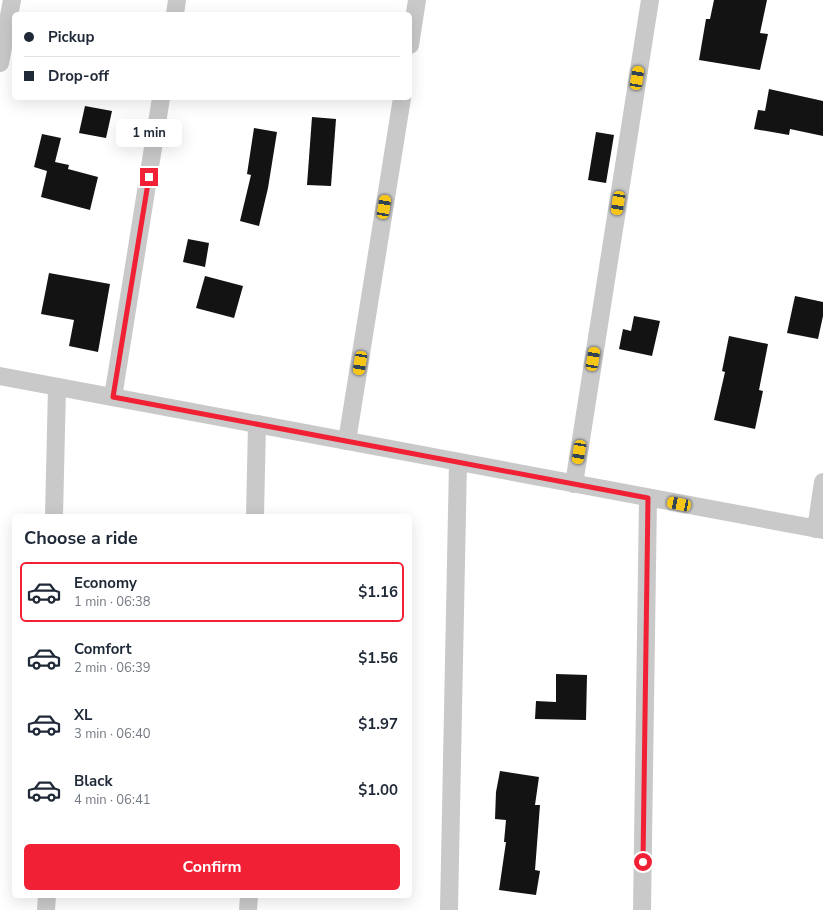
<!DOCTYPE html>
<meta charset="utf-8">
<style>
:root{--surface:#fff;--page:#f6f6f7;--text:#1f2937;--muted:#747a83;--line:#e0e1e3;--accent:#f12034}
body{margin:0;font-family:"Nunito Sans",sans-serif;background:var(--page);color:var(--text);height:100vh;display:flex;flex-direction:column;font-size:15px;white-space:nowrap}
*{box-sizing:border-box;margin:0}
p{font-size:13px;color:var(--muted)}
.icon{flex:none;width:22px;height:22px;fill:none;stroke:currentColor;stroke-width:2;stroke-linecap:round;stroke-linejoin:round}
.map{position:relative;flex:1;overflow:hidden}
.side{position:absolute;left:12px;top:514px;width:400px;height:384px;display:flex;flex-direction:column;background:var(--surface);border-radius:6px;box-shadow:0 4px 16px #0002}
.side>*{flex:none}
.hud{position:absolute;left:12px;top:12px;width:400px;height:88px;border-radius:6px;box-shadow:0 4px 16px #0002;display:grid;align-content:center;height:88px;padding:0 12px;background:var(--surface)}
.end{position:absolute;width:18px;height:18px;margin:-9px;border:5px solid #f12034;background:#fff;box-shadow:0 0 0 2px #fff}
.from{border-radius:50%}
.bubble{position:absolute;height:28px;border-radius:6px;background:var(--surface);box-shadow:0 4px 16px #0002;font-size:13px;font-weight:700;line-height:28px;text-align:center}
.car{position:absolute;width:12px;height:24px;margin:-12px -6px;border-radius:5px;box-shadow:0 0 3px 1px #0007;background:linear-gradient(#f5c518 24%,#345 0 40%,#f5c518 0 76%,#345 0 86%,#f5c518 0)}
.hud b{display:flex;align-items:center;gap:14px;height:38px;font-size:15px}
.hud b+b{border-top:1px solid var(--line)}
.hud i{width:10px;height:10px;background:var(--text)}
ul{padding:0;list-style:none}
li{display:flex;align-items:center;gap:12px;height:60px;margin:0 8px 6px;padding:0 4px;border:2px solid transparent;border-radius:6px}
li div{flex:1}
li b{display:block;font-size:15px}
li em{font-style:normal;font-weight:700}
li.current{border-color:var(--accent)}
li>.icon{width:36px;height:36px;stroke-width:1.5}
h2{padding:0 12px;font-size:18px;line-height:48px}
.cta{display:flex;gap:8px;margin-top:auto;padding:8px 12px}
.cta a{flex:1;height:46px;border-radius:6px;background:var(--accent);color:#fff;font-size:16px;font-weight:700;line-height:46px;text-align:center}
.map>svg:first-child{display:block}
.building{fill:#131313}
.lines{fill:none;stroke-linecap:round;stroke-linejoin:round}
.minor{stroke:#c9c9c9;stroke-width:18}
.route{stroke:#f12034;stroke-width:5}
</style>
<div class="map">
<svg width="823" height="910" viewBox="0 0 823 910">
<rect width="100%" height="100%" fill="#fff"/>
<g class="building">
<polygon points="714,0 767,0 760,33 768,34 760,70 699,60 706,19 710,19"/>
<polygon points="769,89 823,101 823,136 790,129 789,135 754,129 758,110 765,111"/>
<polygon points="85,106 112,111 106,138 79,133"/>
<polygon points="312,117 336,119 331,186 307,185"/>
<polygon points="254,128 277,132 268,188 259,226 240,221 251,175 247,174"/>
<polygon points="596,132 614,135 606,183 588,180"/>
<polygon points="42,134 61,138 55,162 69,165 68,169 98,177 90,210 41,197 47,171 34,167"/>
<polygon points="188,239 209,243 205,267 183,262"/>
<polygon points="49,273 110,284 98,352 69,346 74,320 41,314"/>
<polygon points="205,276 243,286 234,318 196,308"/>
<polygon points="795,296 823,302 823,316 818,339 787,333"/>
<polygon points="634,316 660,321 652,356 619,349 623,329 631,331"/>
<polygon points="729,336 768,344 759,390 763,391 755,429 714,420 725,372 722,371"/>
<polygon points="556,674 587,675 586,720 535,719 536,701 556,702"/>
<polygon points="500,771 539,777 535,805 540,805 535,870 540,871 536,895 499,890 506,842 504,842 506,820 495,819 496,792"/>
</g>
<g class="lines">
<g class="minor">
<polyline points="175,14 177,0"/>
<polyline points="410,45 417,0"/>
<polyline points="0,63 12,0"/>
<polyline points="0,376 823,530"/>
<polyline points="113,397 161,98"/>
<polyline points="347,441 402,98"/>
<polyline points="574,484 650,0"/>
<polyline points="54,516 57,387"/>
<polyline points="255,516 257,424"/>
<polyline points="816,529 823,482"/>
<polyline points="46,910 47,896"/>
<polyline points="248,910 249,896"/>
<polyline points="449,910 458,462"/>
<polyline points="642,910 648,498"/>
</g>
</g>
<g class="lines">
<polyline class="route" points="149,177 113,397 648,498 643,862"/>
</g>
</svg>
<i class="end from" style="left:643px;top:862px"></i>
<i class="end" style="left:149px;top:177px"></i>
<div class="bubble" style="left:116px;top:119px;width:66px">1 min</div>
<i class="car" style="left:637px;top:78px;rotate:9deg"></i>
<i class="car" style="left:618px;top:203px;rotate:189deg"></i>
<i class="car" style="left:384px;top:207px;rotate:9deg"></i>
<i class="car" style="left:593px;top:359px;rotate:9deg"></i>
<i class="car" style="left:360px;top:363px;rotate:189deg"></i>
<i class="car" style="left:579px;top:452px;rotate:189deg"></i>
<i class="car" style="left:679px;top:504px;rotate:281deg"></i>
<div class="hud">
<b><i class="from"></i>Pickup</b>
<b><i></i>Drop-off</b>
</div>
<section class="side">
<h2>Choose a ride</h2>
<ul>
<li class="current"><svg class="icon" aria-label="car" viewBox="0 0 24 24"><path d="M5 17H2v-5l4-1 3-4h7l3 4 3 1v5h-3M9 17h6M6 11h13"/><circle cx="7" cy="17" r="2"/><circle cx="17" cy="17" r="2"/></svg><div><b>Economy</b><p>1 min · 06:38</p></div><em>$1.16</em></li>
<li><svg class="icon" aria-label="car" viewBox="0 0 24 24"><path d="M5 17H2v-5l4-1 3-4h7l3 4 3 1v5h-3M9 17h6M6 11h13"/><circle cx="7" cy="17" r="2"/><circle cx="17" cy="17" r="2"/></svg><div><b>Comfort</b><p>2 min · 06:39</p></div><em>$1.56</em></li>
<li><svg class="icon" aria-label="car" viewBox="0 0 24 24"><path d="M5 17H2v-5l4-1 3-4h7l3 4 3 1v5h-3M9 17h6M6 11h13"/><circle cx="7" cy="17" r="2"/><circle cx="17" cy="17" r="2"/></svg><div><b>XL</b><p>3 min · 06:40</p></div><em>$1.97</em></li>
<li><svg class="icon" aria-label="car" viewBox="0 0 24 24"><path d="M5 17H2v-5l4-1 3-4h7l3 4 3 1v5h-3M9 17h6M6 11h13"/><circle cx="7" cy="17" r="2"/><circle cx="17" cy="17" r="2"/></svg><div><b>Black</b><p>4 min · 06:41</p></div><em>$1.00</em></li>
</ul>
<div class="cta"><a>Confirm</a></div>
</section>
</div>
